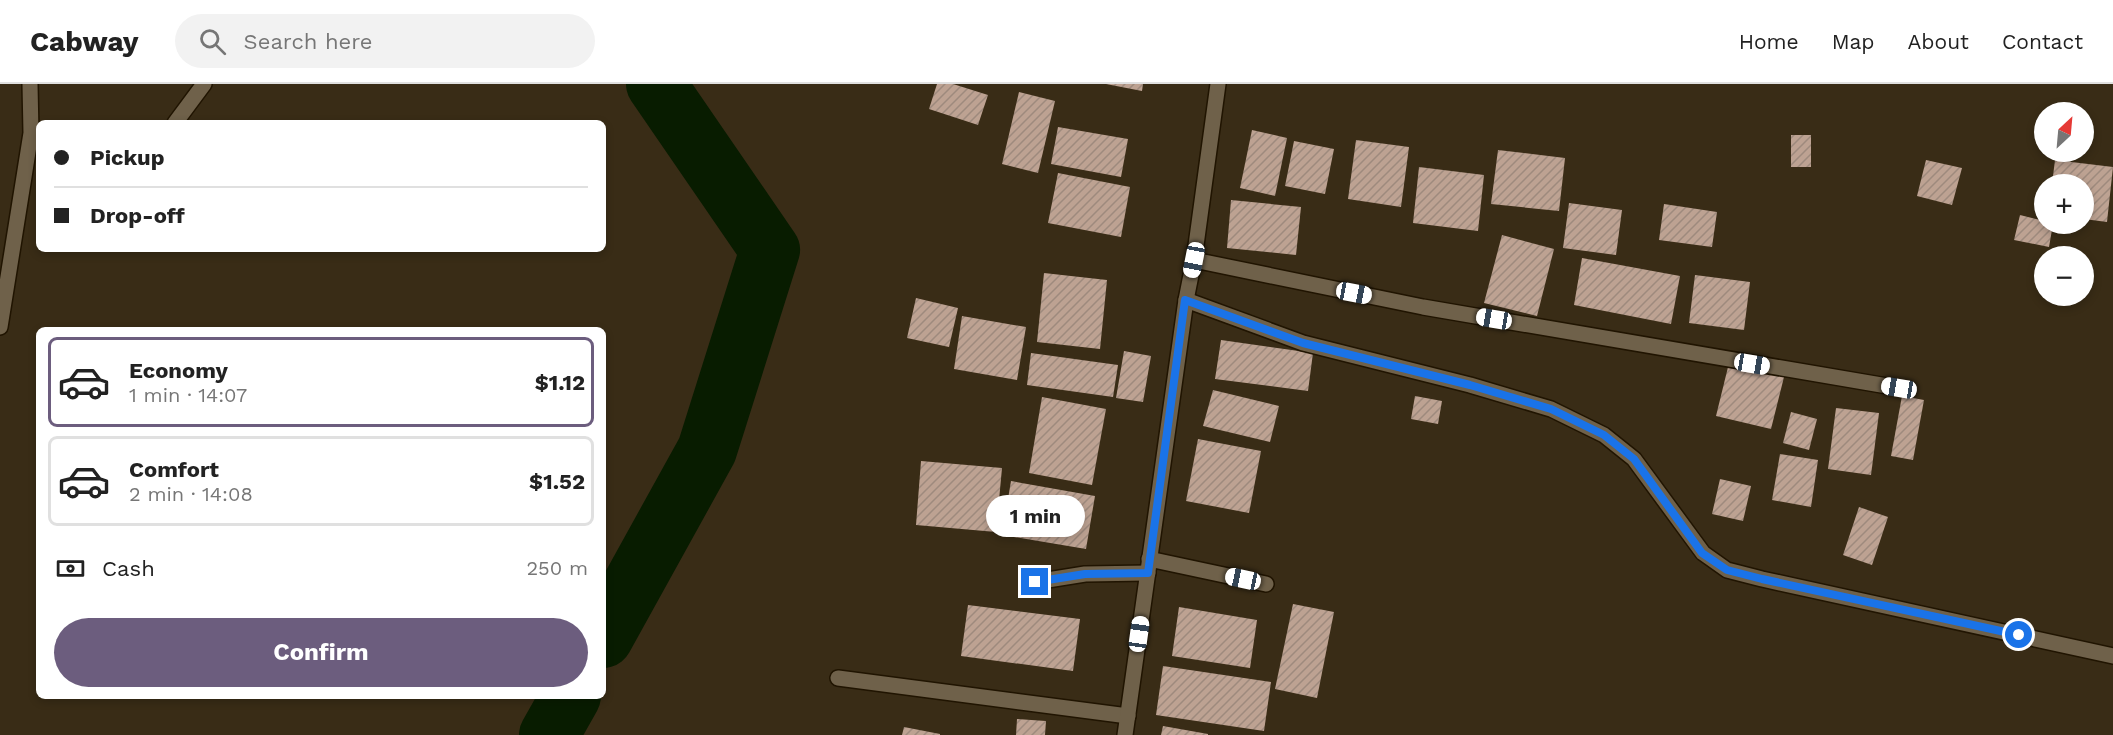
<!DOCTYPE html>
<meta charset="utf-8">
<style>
:root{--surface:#fff;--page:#f2f2f2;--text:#222;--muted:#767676;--line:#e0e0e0;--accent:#6c5d7e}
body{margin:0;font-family:"Work Sans",sans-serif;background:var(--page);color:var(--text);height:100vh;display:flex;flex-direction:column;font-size:22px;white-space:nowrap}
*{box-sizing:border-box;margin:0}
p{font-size:20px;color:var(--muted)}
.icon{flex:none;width:33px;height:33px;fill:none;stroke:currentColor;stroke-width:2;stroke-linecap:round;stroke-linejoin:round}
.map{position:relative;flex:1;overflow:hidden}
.side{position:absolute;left:36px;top:243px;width:570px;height:372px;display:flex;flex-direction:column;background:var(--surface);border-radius:9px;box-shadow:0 3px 9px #0003}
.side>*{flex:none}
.hud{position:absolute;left:36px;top:36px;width:570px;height:132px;border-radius:9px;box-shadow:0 3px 9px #0003;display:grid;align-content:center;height:132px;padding:0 18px;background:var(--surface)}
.needle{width:39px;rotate:26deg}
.fabs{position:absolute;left:2034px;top:18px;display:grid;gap:12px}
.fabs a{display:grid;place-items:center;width:60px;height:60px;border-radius:50%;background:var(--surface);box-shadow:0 3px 9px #0003;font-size:30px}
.end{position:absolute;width:27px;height:27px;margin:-14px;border:8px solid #1a73e8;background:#fff;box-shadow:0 0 0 3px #fff}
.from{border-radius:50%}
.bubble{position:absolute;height:42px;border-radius:21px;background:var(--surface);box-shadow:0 3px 9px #0003;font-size:20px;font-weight:700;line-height:42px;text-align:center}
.car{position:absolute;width:18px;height:36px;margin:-18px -9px;border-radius:8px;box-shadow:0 0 4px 2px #0007;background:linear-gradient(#fff 24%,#345 0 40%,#fff 0 76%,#345 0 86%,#fff 0)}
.hud b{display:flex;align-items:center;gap:21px;height:57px;font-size:22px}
.hud b+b{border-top:2px solid var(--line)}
.hud i{width:15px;height:15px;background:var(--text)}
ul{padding:10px 0 0;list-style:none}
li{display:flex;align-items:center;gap:18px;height:90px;margin:0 12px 9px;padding:0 6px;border:3px solid var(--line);border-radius:9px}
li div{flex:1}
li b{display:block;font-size:22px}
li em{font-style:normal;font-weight:700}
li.selected{border-color:var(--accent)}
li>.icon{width:54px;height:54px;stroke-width:1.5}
.pay{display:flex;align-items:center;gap:15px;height:66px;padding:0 18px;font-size:22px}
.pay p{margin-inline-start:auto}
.button{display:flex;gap:12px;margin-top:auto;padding:12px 18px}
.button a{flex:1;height:69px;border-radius:36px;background:var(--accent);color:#fff;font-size:24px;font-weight:700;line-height:69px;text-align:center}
header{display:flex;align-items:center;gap:36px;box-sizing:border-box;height:84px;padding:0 30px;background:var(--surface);border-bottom:2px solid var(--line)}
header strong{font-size:28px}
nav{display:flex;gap:33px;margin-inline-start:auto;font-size:21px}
.search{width:420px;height:54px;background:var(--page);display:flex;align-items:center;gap:15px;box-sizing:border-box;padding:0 21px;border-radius:33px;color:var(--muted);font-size:22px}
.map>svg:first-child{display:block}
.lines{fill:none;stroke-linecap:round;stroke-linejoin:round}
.river{stroke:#081c00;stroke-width:60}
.building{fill:url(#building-hatch)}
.minor-casing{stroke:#201401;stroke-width:18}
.minor{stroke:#6f614a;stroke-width:15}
.route{stroke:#1a73e8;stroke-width:8}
</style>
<header>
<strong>Cabway</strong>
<div class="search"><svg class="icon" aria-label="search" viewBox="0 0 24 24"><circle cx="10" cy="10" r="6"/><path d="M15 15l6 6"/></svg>Search here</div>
<nav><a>Home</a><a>Map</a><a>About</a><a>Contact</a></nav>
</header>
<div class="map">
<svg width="2113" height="651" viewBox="0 0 2113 651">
<defs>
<pattern id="building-hatch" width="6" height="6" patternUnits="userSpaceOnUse" patternTransform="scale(1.5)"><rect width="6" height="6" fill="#bda292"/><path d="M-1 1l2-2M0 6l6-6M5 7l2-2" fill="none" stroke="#9e8a7d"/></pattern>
</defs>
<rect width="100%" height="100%" fill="#392c16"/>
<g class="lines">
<g class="river">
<polyline points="603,554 707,366 770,166 656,0"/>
<polyline points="549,651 571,612"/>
</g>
</g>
<g class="building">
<polygon points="937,0 953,0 988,11 978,41 929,25"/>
<polygon points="1106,0 1143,0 1142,7"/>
<polygon points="1019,8 1055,17 1038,89 1002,80"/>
<polygon points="1058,43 1128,55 1121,93 1051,80"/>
<polygon points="1252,46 1287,54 1275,112 1240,104"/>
<rect x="1791" y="51" width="20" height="32"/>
<polygon points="1356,56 1409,63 1401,123 1348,115"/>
<polygon points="1294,57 1334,65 1325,110 1285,102"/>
<polygon points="1498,66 1565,74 1559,127 1491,120"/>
<polygon points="1926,76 1962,84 1952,121 1917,112"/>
<polygon points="2055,76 2113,83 2107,138 2084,135 2084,100 2052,100"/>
<polygon points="1419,83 1484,91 1478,147 1413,139"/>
<polygon points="1058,89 1130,103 1121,153 1048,139"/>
<polygon points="1231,116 1301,123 1296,171 1227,164"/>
<polygon points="1569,119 1622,126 1616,171 1563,164"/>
<polygon points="1664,120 1717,128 1712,163 1659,156"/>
<polygon points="2020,131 2044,137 2044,140 2053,140 2049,163 2014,156"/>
<polygon points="1502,151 1554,165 1537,232 1484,219"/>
<polygon points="1582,174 1680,192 1671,240 1574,221"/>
<polygon points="1044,189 1107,196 1100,265 1037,258"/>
<polygon points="1695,191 1750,198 1744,246 1689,239"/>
<polygon points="916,214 958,224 949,263 907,254"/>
<polygon points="962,232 1026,243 1017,296 954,285"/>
<polygon points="1221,256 1313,269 1308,307 1215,295"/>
<polygon points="1124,267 1151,272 1143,318 1116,314"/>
<polygon points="1031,269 1118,281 1113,313 1027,301"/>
<polygon points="1729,279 1784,293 1771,345 1716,332"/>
<polygon points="1213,306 1279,322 1270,358 1203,342"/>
<polygon points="1415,312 1442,317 1438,340 1411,335"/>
<polygon points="1902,312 1924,316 1913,376 1891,372"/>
<polygon points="1042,313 1106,325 1092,401 1029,389"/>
<polygon points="1836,324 1879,329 1871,391 1828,385"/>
<polygon points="1791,328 1817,335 1809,366 1783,359"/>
<polygon points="1198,355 1261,367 1249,429 1186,417"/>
<polygon points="1780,370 1818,376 1811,423 1772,416"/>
<polygon points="921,377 1002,384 996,448 916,441"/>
<polygon points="1720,395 1751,402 1743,437 1712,430"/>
<polygon points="1011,397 1095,412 1086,465 1002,451"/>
<polygon points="1859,423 1888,433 1872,481 1843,471"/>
<polygon points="1293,520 1334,528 1317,614 1275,605"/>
<polygon points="968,521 1080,535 1073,587 961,572"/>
<polygon points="1179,523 1257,536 1250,584 1172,572"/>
<polygon points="1163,582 1271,598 1264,647 1156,631"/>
<polygon points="1017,635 1046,637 1045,651 1016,651"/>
<polygon points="1163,642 1208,650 1208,651 1161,651"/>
<polygon points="904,643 940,650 940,651 902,651"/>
</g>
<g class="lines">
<defs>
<g id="minor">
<polyline points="175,39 204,0"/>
<polyline points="1194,176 1423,223 1899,304"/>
<polyline points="1186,216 1303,259 1470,301 1551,325 1604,351 1634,375 1703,469 1727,486 1762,495 2113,572"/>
<polyline points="0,243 31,49 30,0"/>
<polyline points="1149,475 1266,500"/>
<polyline points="1035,498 1085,490 1148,489"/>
<polyline points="838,594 1128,632"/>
<polyline points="1125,651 1186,216 1194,176 1218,0"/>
</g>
</defs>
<use href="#minor" class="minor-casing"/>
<use href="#minor" class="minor"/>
</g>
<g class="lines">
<polyline class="route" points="1035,498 1085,490 1148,489 1185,216 1303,259 1470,301 1551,325 1604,351 1634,375 1702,469 1727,486 1762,495 2019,551"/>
</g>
</svg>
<div class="fabs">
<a><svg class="needle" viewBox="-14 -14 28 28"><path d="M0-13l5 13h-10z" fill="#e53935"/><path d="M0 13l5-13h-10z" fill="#767676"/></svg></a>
<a>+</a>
<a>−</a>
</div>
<i class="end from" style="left:2019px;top:551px"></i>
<i class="end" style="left:1035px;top:498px"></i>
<div class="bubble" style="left:986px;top:411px;width:99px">1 min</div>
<i class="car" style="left:1194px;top:176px;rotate:191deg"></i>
<i class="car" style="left:1354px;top:209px;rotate:101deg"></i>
<i class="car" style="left:1494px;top:235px;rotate:280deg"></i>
<i class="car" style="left:1752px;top:280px;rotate:100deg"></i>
<i class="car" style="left:1899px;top:304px;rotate:280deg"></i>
<i class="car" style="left:1243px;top:495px;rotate:282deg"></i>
<i class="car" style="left:1139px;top:550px;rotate:8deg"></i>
<div class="hud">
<b><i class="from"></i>Pickup</b>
<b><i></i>Drop-off</b>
</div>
<section class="side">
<ul>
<li class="selected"><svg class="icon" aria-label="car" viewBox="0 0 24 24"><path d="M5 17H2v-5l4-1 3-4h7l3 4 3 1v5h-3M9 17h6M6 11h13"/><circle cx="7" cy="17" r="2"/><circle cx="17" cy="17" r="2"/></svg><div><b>Economy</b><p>1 min · 14:07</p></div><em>$1.12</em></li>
<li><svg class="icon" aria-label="car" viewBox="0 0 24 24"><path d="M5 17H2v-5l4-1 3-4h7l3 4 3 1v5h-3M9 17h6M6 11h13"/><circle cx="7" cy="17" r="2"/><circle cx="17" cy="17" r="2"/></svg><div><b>Comfort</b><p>2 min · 14:08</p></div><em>$1.52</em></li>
</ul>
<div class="pay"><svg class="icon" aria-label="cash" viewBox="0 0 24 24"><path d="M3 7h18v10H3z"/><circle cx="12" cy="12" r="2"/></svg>Cash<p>250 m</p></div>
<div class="button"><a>Confirm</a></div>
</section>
</div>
